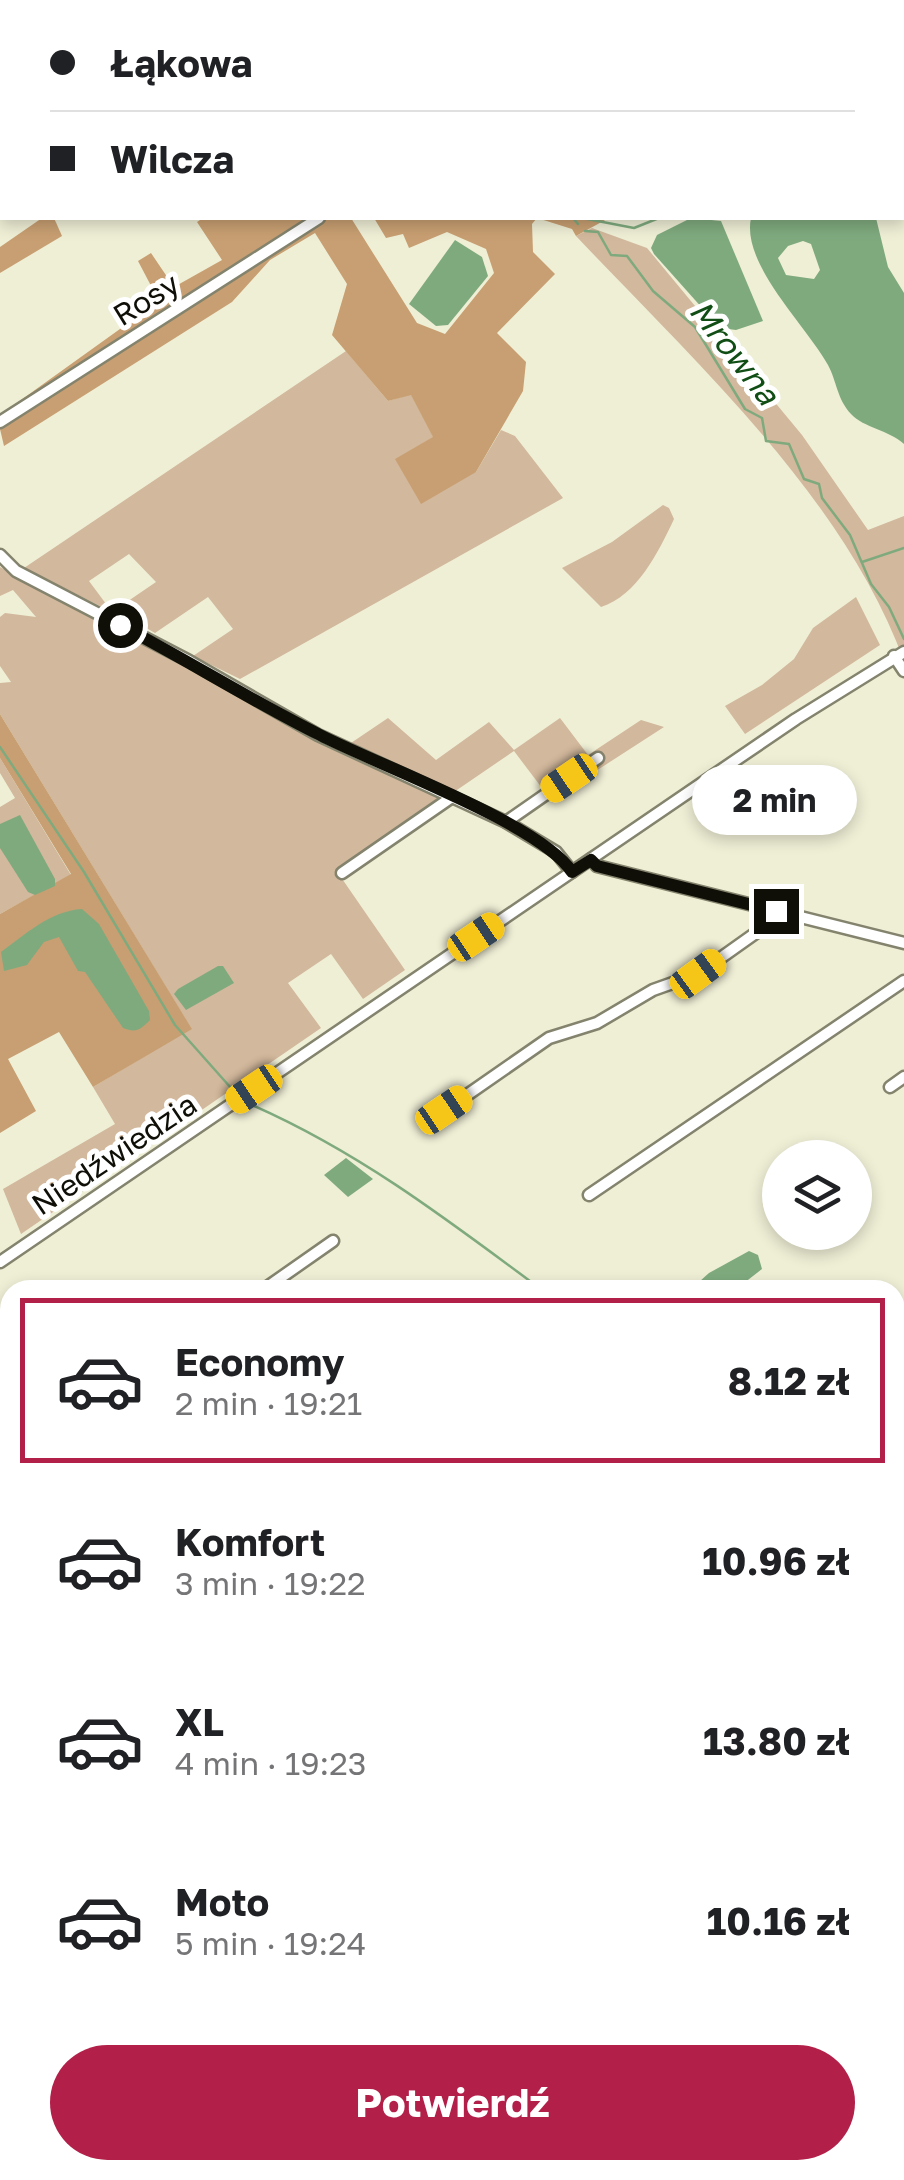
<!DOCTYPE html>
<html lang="pl">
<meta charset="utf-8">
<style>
:root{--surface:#fff;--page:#f6f6f6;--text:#202124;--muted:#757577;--line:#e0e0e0;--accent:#b22049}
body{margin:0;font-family:"Golos Text",sans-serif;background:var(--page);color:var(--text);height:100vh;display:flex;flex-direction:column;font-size:38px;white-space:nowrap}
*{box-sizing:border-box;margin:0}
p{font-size:32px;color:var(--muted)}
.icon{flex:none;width:55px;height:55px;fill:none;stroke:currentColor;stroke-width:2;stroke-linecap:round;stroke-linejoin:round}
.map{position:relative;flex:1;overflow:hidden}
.drawer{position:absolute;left:0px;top:1280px;width:905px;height:900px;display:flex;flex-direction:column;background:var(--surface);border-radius:30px 30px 0 0;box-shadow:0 5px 15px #0003}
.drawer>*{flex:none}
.top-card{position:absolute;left:0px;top:0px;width:905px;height:220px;box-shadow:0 5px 15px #0003;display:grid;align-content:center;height:220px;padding:0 50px;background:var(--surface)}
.tools{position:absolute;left:762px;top:1140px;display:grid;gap:20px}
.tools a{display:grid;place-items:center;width:110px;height:110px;border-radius:50%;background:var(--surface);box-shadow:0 5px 15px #0003;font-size:50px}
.end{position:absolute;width:45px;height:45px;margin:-22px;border:12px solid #0f0f07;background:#fff;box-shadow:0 0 0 5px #fff}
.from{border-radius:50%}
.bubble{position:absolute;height:70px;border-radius:35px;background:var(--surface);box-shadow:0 5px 15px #0003;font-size:32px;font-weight:700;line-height:70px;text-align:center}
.car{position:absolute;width:30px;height:60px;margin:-30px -15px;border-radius:12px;box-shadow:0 0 8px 2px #0007;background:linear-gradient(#f5c518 24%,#345 0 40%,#f5c518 0 76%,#345 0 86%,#f5c518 0)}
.top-card b{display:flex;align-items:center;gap:35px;height:95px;font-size:38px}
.top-card b+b{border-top:2px solid var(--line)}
.top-card i{width:25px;height:25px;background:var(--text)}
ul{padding:18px 0 0;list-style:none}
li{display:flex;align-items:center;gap:30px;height:165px;margin:0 20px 15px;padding:0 30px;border:5px solid transparent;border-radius:0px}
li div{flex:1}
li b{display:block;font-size:38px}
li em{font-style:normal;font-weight:700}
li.on{border-color:var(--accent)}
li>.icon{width:90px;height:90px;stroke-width:1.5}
.action{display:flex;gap:20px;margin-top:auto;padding:20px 50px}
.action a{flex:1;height:115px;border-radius:60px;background:var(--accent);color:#fff;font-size:40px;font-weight:700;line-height:115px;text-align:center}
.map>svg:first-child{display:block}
.built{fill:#e5e4c4}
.green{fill:#d2b89c}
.forest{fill:#c89f72}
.water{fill:#7faa7e;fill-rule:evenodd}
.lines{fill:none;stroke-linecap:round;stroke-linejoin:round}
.stream{stroke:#7faa7e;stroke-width:2.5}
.minor-casing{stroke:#84836d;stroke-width:15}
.major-casing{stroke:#84836d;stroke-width:19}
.minor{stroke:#fff;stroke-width:10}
.major{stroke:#fff;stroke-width:14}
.route{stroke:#0f0f07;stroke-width:12}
.labels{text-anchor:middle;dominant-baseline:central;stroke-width:10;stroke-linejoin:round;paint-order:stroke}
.street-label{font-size:30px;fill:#0f0f07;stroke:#fff}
.water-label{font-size:32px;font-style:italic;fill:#104e15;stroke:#fff}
</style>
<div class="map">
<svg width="904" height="2180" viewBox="0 0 904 2180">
<rect width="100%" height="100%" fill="#efefd6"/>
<polygon class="built" points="433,0 904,0 904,54 902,2"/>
<g class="green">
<path d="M592 228 647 248 802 435 868 530 904 516V661C844 497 694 361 576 236Z"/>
<polygon points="346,351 388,401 411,394 434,438 396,459 476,472 501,430 515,436 563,498 240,679 193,656 233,629 208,597 155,633 115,610 156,582 129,554 89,581 112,612 24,568"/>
<path d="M663 505 669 508 674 519C659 551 637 596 601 607L562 568 612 542Z"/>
<polygon points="0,567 313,737 441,798 336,870 405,970 363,999 331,954 288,983 321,1028 21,1234 3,1189 115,1124 93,1087 191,1028 0,714 0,683 11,682 0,666 0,617 5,613 36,617 13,590 0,596"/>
<polygon points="856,597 880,645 745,734 725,706 762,685 794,659 813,628"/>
<polygon points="388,718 436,760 489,722 514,750 560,718 588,755 641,720 664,727 551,800 514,751 454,792 348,745"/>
<polygon points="0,758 71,875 0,914 0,807 15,798 0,773"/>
</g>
<g class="forest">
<polygon points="42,218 54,218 62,236 0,273 0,247"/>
<polygon points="203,218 351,218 417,323 445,334 494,273 486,249 447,232 409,248 403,234 386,238 374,218 603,218 607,219 576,236 572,229 537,218 532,224 533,252 555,274 497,333 526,362 523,391 476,472 421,504 395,459 433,437 411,395 388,401 332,335 347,284 315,233 270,260 232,302 4,446 0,429 14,405 159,301 138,261 151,253 174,287 222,260 197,222"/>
<polygon points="0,714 192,1029 93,1087 59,1032 8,1059 36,1111 0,1133 0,914 71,874 0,758"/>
<polygon points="0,1991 5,1994 10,2010 10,2170 347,2170 352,2180 0,2180"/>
</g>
<g class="water">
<polygon points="691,218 721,221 763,321 736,330 720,328 654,254 651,248 657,235"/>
<path d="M751 218H876L888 267 904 293V444C889 430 864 428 851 414 837 399 837 382 828 365 806 325 741 264 751 218ZM803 241 811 244 820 270 814 279 786 275 778 258 788 246Z"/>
<polygon points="455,240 482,257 488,276 448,325 436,326 409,304"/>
<polygon points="20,815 55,879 55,886 35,895 28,892 0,848 0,824"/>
<path d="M82 909 99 924 149 1011 150 1020C140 1030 136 1033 123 1028L85 972 78 971 59 937 44 942 27 965 4 971 1 952C26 934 50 911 82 909Z"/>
<polygon points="218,966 223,966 234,983 186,1010 174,994 178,989"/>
<polygon points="346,1158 373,1179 348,1197 324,1175"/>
<polygon points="749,1251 758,1255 762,1269 735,1290 690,1290 709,1273"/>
<polygon points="118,2170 236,2170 240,2180 96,2180"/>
</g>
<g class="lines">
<g class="stream">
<polyline points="416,0 418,2"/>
<polyline points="573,218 578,224"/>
<polyline points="582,218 634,228 659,218"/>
<polyline points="585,231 598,232 611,255 627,256 653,291 695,327 745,409 762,418 766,441 789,444 804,479 819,484 822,498 850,535 871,584 889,607 904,639"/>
<polyline points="862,562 904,548"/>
<polyline points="0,747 84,872 175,1025 231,1088"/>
<path d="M252 1105C359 1152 448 1220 542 1290"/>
<polyline points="895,1556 904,1565"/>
</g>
<defs>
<g id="minor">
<polyline points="0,78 2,78"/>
<polyline points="0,422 319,218"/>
<polyline points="0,555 16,571 189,661 318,735 506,822 556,852 572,872"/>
<polyline points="894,656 904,671"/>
<polyline points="506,822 598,758"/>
<polyline points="591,859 597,866 904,943"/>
<polyline points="342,873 452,797"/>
<polyline points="890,1087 904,1077"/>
<polyline points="431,1110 444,1111 549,1038 597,1023 653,990 698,974 767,925 775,911"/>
<polyline points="589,1195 904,981"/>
<polyline points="0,1262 796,719 904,652"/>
<polyline points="263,1290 333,1241"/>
<polyline points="0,1437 10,1431"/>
<polyline points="0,1550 10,1568"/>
<polyline points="895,1727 904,1720"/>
<polyline points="895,1940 904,1935"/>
<polyline points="895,1975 904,1990"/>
<polyline points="895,2159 904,2153"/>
<polyline points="630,2180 645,2170"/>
<polyline points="861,2180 877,2170"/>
</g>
<g id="major">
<polyline points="0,1334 10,1350"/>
<polyline points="514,2170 520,2180"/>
</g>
</defs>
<use href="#minor" class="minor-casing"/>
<use href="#major" class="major-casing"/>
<use href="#minor" class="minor"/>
<use href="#major" class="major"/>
</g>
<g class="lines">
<path class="route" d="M120 625C187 660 252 701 320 735 378 765 541 824 572 872L591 860 597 866 776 911"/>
</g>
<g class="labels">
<g class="street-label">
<text transform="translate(146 299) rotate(-32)">Rosy</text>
<text transform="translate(114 1154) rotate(-34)">Niedźwiedzia</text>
</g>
<g class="water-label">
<text transform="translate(735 352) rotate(52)">Mrowna</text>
</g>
</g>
</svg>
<div class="tools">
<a><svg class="icon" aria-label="layers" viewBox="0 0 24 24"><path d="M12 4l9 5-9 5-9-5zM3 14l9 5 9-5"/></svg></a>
</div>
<i class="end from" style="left:120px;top:625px"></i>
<i class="end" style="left:776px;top:911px"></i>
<div class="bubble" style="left:692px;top:765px;width:165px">2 min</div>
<i class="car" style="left:569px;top:778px;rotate:236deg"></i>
<i class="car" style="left:476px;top:937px;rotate:56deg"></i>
<i class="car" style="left:698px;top:974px;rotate:54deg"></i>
<i class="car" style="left:254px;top:1089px;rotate:236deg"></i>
<i class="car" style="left:444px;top:1110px;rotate:56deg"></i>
<div class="top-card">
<b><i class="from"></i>Łąkowa</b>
<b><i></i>Wilcza</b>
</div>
<section class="drawer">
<ul>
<li class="on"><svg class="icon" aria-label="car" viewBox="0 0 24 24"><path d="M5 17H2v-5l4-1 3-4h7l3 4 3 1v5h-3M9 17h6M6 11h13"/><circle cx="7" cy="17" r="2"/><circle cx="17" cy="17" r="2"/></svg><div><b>Economy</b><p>2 min · 19:21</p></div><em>8.12 zł</em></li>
<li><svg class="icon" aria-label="car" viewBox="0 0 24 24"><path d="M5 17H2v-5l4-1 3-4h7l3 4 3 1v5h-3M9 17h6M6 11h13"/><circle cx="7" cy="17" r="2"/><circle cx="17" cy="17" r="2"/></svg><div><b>Komfort</b><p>3 min · 19:22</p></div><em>10.96 zł</em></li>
<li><svg class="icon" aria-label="car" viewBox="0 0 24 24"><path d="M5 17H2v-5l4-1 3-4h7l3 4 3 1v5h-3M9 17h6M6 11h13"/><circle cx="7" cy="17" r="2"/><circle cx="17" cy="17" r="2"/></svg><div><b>XL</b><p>4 min · 19:23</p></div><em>13.80 zł</em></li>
<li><svg class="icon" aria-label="car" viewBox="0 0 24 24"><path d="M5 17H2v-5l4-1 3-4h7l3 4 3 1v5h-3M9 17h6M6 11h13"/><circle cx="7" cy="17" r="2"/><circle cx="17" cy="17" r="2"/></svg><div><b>Moto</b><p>5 min · 19:24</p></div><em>10.16 zł</em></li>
</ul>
<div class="action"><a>Potwierdź</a></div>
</section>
</div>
